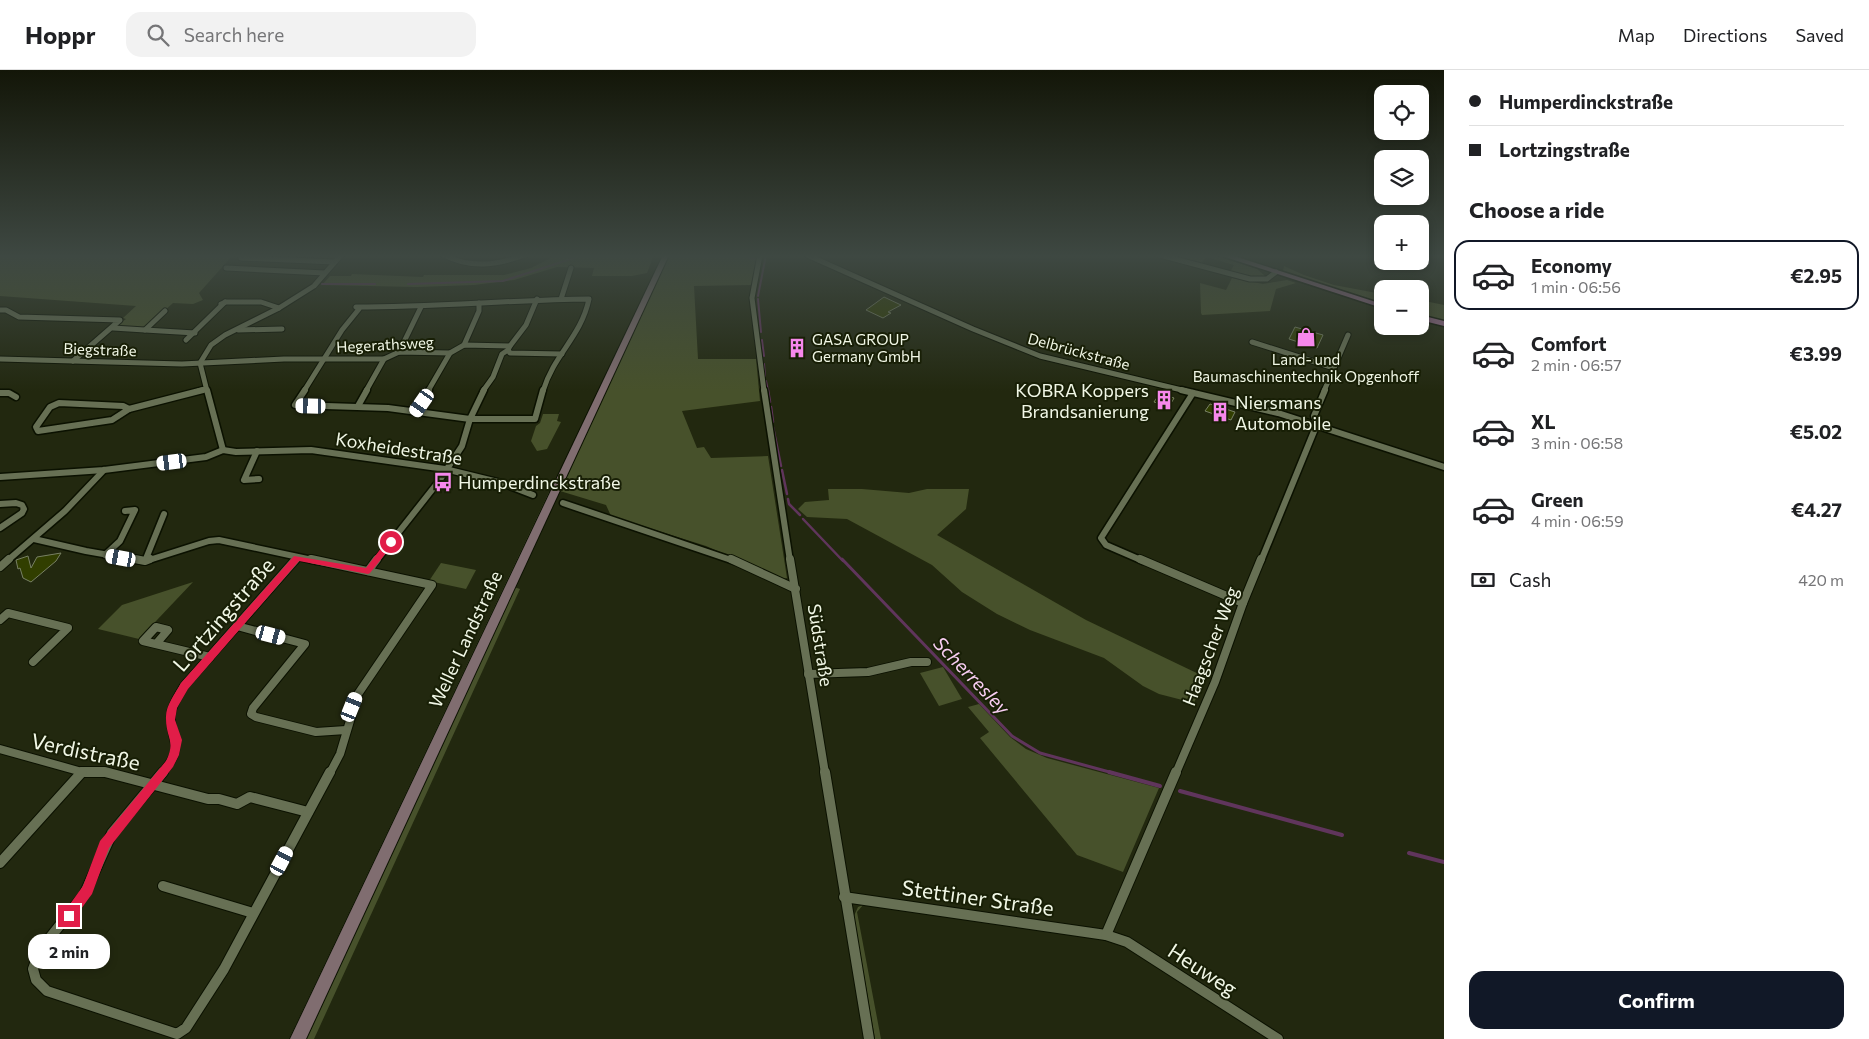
<!DOCTYPE html>
<meta charset="utf-8">
<style>
:root{--surface:#fff;--page:#f2f2f2;--text:#202124;--muted:#757577;--line:#e0e0e0;--accent:#111827}
body{margin:0;font-family:Commissioner,sans-serif;background:var(--page);color:var(--text);height:100vh;display:flex;flex-direction:column;font-size:19px;white-space:nowrap}
*{box-sizing:border-box;margin:0}
p{font-size:16px;color:var(--muted)}
.icon{flex:none;width:28px;height:28px;fill:none;stroke:currentColor;stroke-width:2;stroke-linecap:round;stroke-linejoin:round}
.map{position:relative;flex:1;overflow:hidden}
.details{display:flex;flex-direction:column;background:var(--surface);width:425px}
.details>*{flex:none}
.hud{display:grid;align-content:center;height:110px;padding:0 25px;background:var(--surface)}
.fabs{position:absolute;left:1374px;top:15px;display:grid;gap:10px}
.fabs a{display:grid;place-items:center;width:55px;height:55px;border-radius:10px;background:var(--surface);box-shadow:0 2px 8px #0003;font-size:25px}
.end{position:absolute;width:22px;height:22px;margin:-11px;border:6px solid #e11d48;background:#fff;box-shadow:0 0 0 2px #fff}
.from{border-radius:50%}
.bubble{position:absolute;height:35px;border-radius:15px;background:var(--surface);box-shadow:0 2px 8px #0003;font-size:16px;font-weight:700;line-height:35px;text-align:center}
.car{position:absolute;width:15px;height:30px;margin:-15px -8px;border-radius:6px;box-shadow:0 0 4px 1px #0007;background:linear-gradient(#fff 24%,#345 0 40%,#fff 0 76%,#345 0 86%,#fff 0)}
.hud b{display:flex;align-items:center;gap:18px;height:48px;font-size:19px}
.hud b+b{border-top:1px solid var(--line)}
.hud i{width:12px;height:12px;background:var(--text)}
ul{padding:0;list-style:none}
li{display:flex;align-items:center;gap:15px;height:70px;margin:0 10px 8px;padding:0 15px;border:2px solid transparent;border-radius:15px}
li div{flex:1}
li b{display:block;font-size:19px}
li em{font-style:normal;font-weight:700}
li.active{border-color:var(--accent)}
li>.icon{width:45px;height:45px;stroke-width:1.5}
h2{padding:0 25px;font-size:22px;line-height:60px}
.pay{display:flex;align-items:center;gap:12px;height:55px;padding:0 25px;font-size:19px}
.pay p{margin-inline-start:auto}
.button{display:flex;gap:10px;margin-top:auto;padding:10px 25px}
.button a{flex:1;height:58px;border-radius:15px;background:var(--accent);color:#fff;font-size:20px;font-weight:700;line-height:58px;text-align:center}
header{display:flex;align-items:center;gap:30px;box-sizing:border-box;height:70px;padding:0 25px;background:var(--surface);border-bottom:1px solid var(--line)}
header strong{font-size:24px}
nav{display:flex;gap:28px;margin-inline-start:auto;font-size:18px}
.search{width:350px;height:45px;background:var(--page);display:flex;align-items:center;gap:12px;box-sizing:border-box;padding:0 18px;border-radius:15px;color:var(--muted);font-size:19px}
main{display:flex;flex:1;min-height:0}
.map>svg:first-child{display:block}
.green{fill:#47512b}
.lines{fill:none;stroke-linecap:round;stroke-linejoin:round}
.stream-far3{stroke:#60355c;stroke-width:2}
.stream-far2{stroke:#60355c;stroke-width:2.5}
.stream-far1{stroke:#60355c;stroke-width:3}
.stream{stroke:#60355c;stroke-width:4}
.building{fill:#313e00;stroke:#788164}
.street-far3-casing{stroke:#0b1100;stroke-width:7}
.street-far2-casing{stroke:#0b1100;stroke-width:9}
.street-far1-casing{stroke:#0b1100;stroke-width:10}
.street-casing{stroke:#0b1100;stroke-width:12}
.secondary-casing{stroke:#0b1100;stroke-width:2}
.primary-casing{stroke:#0b1100;stroke-width:3}
.street-far3{stroke:#677054;stroke-width:5}
.street-far2{stroke:#677054;stroke-width:6}
.street-far1{stroke:#677054;stroke-width:8}
.street{stroke:#677054;stroke-width:10}
.secondary{fill:#806d70;fill-rule:evenodd}
.primary{fill:#986a8c;fill-rule:evenodd}
.route{fill:#e11d48}
.labels{text-anchor:middle;dominant-baseline:central;stroke-width:4;stroke-linejoin:round;paint-order:stroke}
.far-poi-label{font-size:15px;fill:#f1f7e6;stroke:#181f06;text-anchor:start}
.far-street-label{font-size:15px;fill:#f1f7e6;stroke:#181f06}
.poi-label{font-size:18px;fill:#f1f7e6;stroke:#181f06;text-anchor:start}
.street-label{font-size:18px;fill:#f1f7e6;stroke:#181f06}
.water-label{font-size:19px;font-style:italic;fill:#f9cef3;stroke:#181f06}
.near-street-label{font-size:21px;fill:#f1f7e6;stroke:#181f06}
</style>
<header>
<strong>Hoppr</strong>
<div class="search"><svg class="icon" aria-label="search" viewBox="0 0 24 24"><circle cx="10" cy="10" r="6"/><path d="M15 15l6 6"/></svg>Search here</div>
<nav><a>Map</a><a>Directions</a><a>Saved</a></nav>
</header>
<main>
<div class="map">
<svg width="1444" height="969" viewBox="0 0 1444 969">
<rect width="100%" height="100%" fill="#22280f"/>
<g class="green">
<path d="M0 185C12 185 55 189 61 185H233L199 223 203 230 193 234 173 233 144 259 115 257 126 249 123 248 136 236 0 226Z"/>
<polygon points="557,185 654,185 647,203 632,206 592,206 594,198 557,197 514,210 474,215 417,217 322,215 330,206 351,206 352,204 423,207 424,205 504,205 531,198"/>
<polygon points="669,185 741,185 758,188 752,215 694,216 698,289 756,289 760,331 682,341 697,378 704,377 711,388 768,386 787,508 782,509 706,476 611,446 606,435 560,421"/>
<polygon points="1171,185 1213,185 1257,199 1265,206 1252,208 1230,202 1234,195 1206,187 1201,194"/>
<polygon points="1284,196 1304,205 1334,215 1382,224 1382,233 1283,201"/>
<polygon points="1232,208 1263,214 1287,210 1296,213 1276,219 1270,241 1202,245 1201,243 1200,213 1226,220"/>
<polygon points="1420,230 1444,235 1444,253 1420,245"/>
<polygon points="543,344 559,344 557,351 561,352 547,379 537,381 531,371 536,356 540,353"/>
<polygon points="828,419 862,419 909,423 927,419 969,419 966,439 937,465 1086,550 1205,607 1194,633 1159,624 1143,616 1104,588 1030,560 997,544 962,522 932,495 847,449 807,447 798,439 805,432 829,430"/>
<polygon points="549,422 551,422 292,969 289,969"/>
<polygon points="441,493 476,500 466,519 429,511"/>
<polygon points="193,512 139,569 98,559 122,535"/>
<polygon points="514,517 520,519 314,969 305,969"/>
<polygon points="943,597 962,629 939,636 920,603"/>
<polygon points="979,634 1010,667 1026,679 1047,688 1159,718 1123,802 1077,785 980,668 989,662 968,637"/>
<polygon points="863,835 857,842 881,969 875,969 854,846 858,837"/>
</g>
<g class="lines">
<g class="stream-far3">
<polyline points="740,185 757,190"/>
<polyline points="322,214 375,214"/>
<polyline points="408,214 503,211 583,185"/>
<polyline points="758,226 766,185"/>
<polyline points="758,229 761,262"/>
<polyline points="762,270 764,286"/>
<polyline points="764,294 765,306"/>
<polyline points="766,311 768,321"/>
</g>
<g class="stream-far2">
<polyline points="768,320 770,332"/>
<polyline points="771,337 773,352"/>
<polyline points="773,357 781,396"/>
<polyline points="782,400 787,424"/>
<polyline points="788,429 789,434 800,445"/>
<polyline points="803,449 843,491"/>
</g>
<polyline class="stream-far1" points="842,489 1012,666 1040,683 1113,703"/>
<g class="stream">
<polyline points="1109,702 1160,716"/>
<polyline points="1180,721 1342,765"/>
<polyline points="1409,783 1444,792"/>
</g>
</g>
<g class="building">
<polygon points="884,227 901,235 888,242 891,243 883,248 866,240"/>
<polygon points="1295,257 1323,265 1317,278 1289,269"/>
<polygon points="1160,323 1174,328 1169,337 1154,332"/>
<polygon points="1210,334 1235,342 1231,350 1205,341"/>
<polygon points="61,483 56,491 31,512 23,508 20,498 18,499 16,490 28,486 31,498 37,487"/>
</g>
<g class="lines">
<defs>
<g id="street-far3">
<polyline points="240,185 241,188 335,192"/>
<path d="M444 185C471 199 497 195 525 185"/>
<polyline points="760,185 752,228 764,321"/>
<polyline points="807,185 973,259 1040,286 1186,321"/>
<polyline points="1160,185 1250,209 1267,209 1276,202"/>
<polyline points="226,198 325,203"/>
<polyline points="561,229 571,198"/>
<polyline points="221,234 226,232 261,232 279,238"/>
<polyline points="0,240 6,240 19,247 120,250 73,291"/>
<polyline points="113,258 145,260 165,241"/>
<polyline points="145,260 195,263"/>
<polyline points="238,260 282,259"/>
<polyline points="186,270 225,232"/>
<polyline points="1252,272 1334,298"/>
<polyline points="464,275 479,241 479,233"/>
<polyline points="510,276 526,255 537,229"/>
<polyline points="508,280 510,283 562,284"/>
<polyline points="399,282 421,237"/>
<polyline points="0,289 182,294 284,289 384,289 399,282 450,283 464,275 510,276 508,280"/>
<polyline points="198,321 206,319"/>
<polyline points="207,321 200,293 211,275 225,265 279,238 314,216 341,185"/>
<path d="M304 321 342 260 359 239 356 237C434 237 511 230 589 229 581 267 554 284 543 321"/>
<polyline points="366,321 384,289"/>
<polyline points="428,321 450,283"/>
<polyline points="483,321 493,307 502,284 508,280"/>
<polyline points="1324,321 1348,265"/>
</g>
<g id="street-far2">
<polyline points="207,320 223,380"/>
<polyline points="305,320 295,335 388,338 470,349 535,349 543,320"/>
<polyline points="764,320 790,491"/>
<polyline points="1181,320 1278,343 1444,397"/>
<polyline points="0,323 9,323 16,327"/>
<polygon points="59,333 123,336 129,339 112,350 38,361 36,357 50,337"/>
<polyline points="358,336 367,320"/>
<polyline points="129,339 203,320"/>
<polyline points="416,342 429,320"/>
<polyline points="257,381 244,410 259,409"/>
<polyline points="0,407 104,400 206,387 223,380 236,382 311,380 445,399 502,413 533,425"/>
<polyline points="563,433 734,491"/>
<polyline points="0,434 16,433 22,435 24,439 22,443 0,458"/>
<polyline points="34,469 86,481 143,491"/>
<polyline points="105,485 120,471 135,440 125,441"/>
<polyline points="7,491 65,441 104,400"/>
<polyline points="145,491 164,444"/>
<polyline points="146,491 209,471 219,470 317,491"/>
<polyline points="295,491 297,488"/>
<polyline points="376,491 439,411 462,376 470,349 484,320"/>
<polyline points="1143,491 1106,475 1101,468 1193,323"/>
<polyline points="1261,491 1317,354 1314,346 1325,320"/>
</g>
<g id="street-far1">
<polyline points="135,489 145,491 150,489"/>
<polyline points="311,489 432,515 358,624 340,684 330,703"/>
<polyline points="731,489 796,519"/>
<polyline points="790,489 825,703"/>
<polyline points="1140,489 1243,533"/>
<polyline points="0,497 9,489"/>
<polyline points="368,501 377,489"/>
<polyline points="0,550 8,543 68,558 33,592"/>
<polyline points="237,556 305,574 253,638 251,644 256,647 316,662 346,660"/>
<polyline points="156,574 168,560 156,557 143,571 210,587"/>
<polyline points="808,604 868,602 911,592 927,592"/>
<polyline points="0,679 82,702 110,703"/>
<path d="M162 703C187 674 169 673 171 644 172 634 179 625 184 616L296 489"/>
<polyline points="1176,703 1215,612 1243,533 1261,489"/>
</g>
<g id="street">
<polyline points="82,702 105,702 208,729 219,729 237,734 250,727 308,742"/>
<polyline points="163,702 112,763 84,825 40,880 33,899 36,910 47,921 177,964 186,958 224,899 330,702"/>
<polyline points="825,702 869,969"/>
<polyline points="0,793 82,702"/>
<polyline points="163,816 253,843"/>
<polyline points="844,827 1106,865 1127,872 1278,969"/>
<polyline points="1106,865 1176,702"/>
</g>
<polygon id="secondary" points="663,185 669,185 306,969 290,969"/>
<g id="primary">
<polygon points="1219,185 1231,185 1382,234 1382,238"/>
<polygon points="1420,245 1444,251 1444,256 1420,250"/>
</g>
</defs>
<use href="#street-far3" class="street-far3-casing"/>
<use href="#street-far2" class="street-far2-casing"/>
<use href="#street-far1" class="street-far1-casing"/>
<use href="#street" class="street-casing"/>
<use href="#secondary" class="secondary-casing"/>
<use href="#primary" class="primary-casing"/>
<use href="#street-far3" class="street-far3"/>
<use href="#street-far2" class="street-far2"/>
<use href="#street-far1" class="street-far1"/>
<use href="#street" class="street"/>
<use href="#secondary" class="secondary"/>
<use href="#primary" class="primary"/>
</g>
<linearGradient id="sky" x2="0" y2="1"><stop stop-color="#131608"/><stop offset="0.58" stop-color="#3e4842"/><stop offset="1" stop-color="#3e4842" stop-opacity="0"/></linearGradient>
<rect width="1444" height="321" fill="url(#sky)"/>
<path class="route" d="M388 469H394L395 472 370 503 368 504 299 491 188 619 177 638 175 650 182 670 179 685 173 697 109 778 92 824 73 850 69 851 65 850 63 846 65 841 83 816 100 771 166 691C176 671 166 668 166 649 165 636 175 624 181 613L294 486 366 498Z"/>
<defs>
<symbol id="shop-bare" viewBox="-9 -9 18 18"><path d="M-5-2.5h2.3a2.7 3.5 0 0 1 5.4 0H5L5.5 6h-11ZM-1.5-2.5h3a1.5 2.3 0 0 0-3 0Z" fill="#f788ec" stroke="#181f06" stroke-width="2.5" paint-order="stroke"/></symbol>
<symbol id="building-bare" viewBox="-9 -9 18 18"><path d="M-4-6H4V6H1V3H-1V6H-4ZM-2.5-4.3h1.7v1.8h-1.7ZM.8-4.3h1.7v1.8H.8ZM-2.5-1h1.7V.8h-1.7ZM.8-1h1.7V.8H.8Z" fill="#f788ec" stroke="#181f06" stroke-width="2.5" paint-order="stroke"/></symbol>
<symbol id="bus-bare" viewBox="-9 -9 18 18"><path d="M-5-6H5V4H4V6H2V4H-2V6H-4V4H-5ZM-3.5-4V0h7V-4ZM-3.5 1.2v1.5H-2V1.2ZM2 1.2v1.5H3.5V1.2Z" fill="#f788ec" stroke="#181f06" stroke-width="2.5" paint-order="stroke"/></symbol>
</defs>
<g fill-rule="evenodd">
<use href="#shop-bare" x="1292" y="253" width="28" height="28"/>
<use href="#building-bare" x="783" y="264" width="28" height="28"/>
<use href="#building-bare" x="1150" y="316" width="28" height="28"/>
<use href="#building-bare" x="1206" y="328" width="28" height="28"/>
<use href="#bus-bare" x="429" y="398" width="28" height="28"/>
</g>
<g class="labels">
<g class="far-poi-label">
<text x="812" y="269">GASA GROUP<tspan x="812" dy="17">Germany GmbH</tspan></text>
<text x="1306" y="289" text-anchor="middle">Land- und<tspan x="1306" dy="17">Baumaschinentechnik Opgenhoff</tspan></text>
</g>
<g class="far-street-label">
<text transform="translate(385 274) rotate(-3)">Hegerathsweg</text>
<text transform="translate(100 279) rotate(2)">Biegstraße</text>
<text transform="translate(1079 281) rotate(15)">Delbrückstraße</text>
</g>
<g class="poi-label">
<text x="1149" y="320" text-anchor="end">KOBRA Koppers<tspan x="1149" dy="21">Brandsanierung</tspan></text>
<text x="1235" y="332">Niersmans<tspan x="1235" dy="21">Automobile</tspan></text>
<text x="458" y="412">Humperdinckstraße</text>
</g>
<g class="street-label">
<text transform="translate(399 378) rotate(9)">Koxheidestraße</text>
<text transform="translate(465 569) rotate(-65)">Weller Landstraße</text>
<text transform="translate(821 575) rotate(81)">Südstraße</text>
<text transform="translate(1210 576) rotate(-69)">Haagscher Weg</text>
</g>
<g class="water-label">
<text transform="translate(972 605) rotate(46)">Scherresley</text>
</g>
<g class="near-street-label">
<text transform="translate(223 544) rotate(-49)">Lortzingstraße</text>
<text transform="translate(86 681) rotate(12)">Verdistraße</text>
<text transform="translate(978 827) rotate(8)">Stettiner Straße</text>
<text transform="translate(1203 899) rotate(33)">Heuweg</text>
</g>
</g>
</svg>
<div class="fabs">
<a><svg class="icon" aria-label="locate" viewBox="0 0 24 24"><circle cx="12" cy="12" r="6"/><path d="M12 2v4M12 18v4M2 12h4M18 12h4"/></svg></a>
<a><svg class="icon" aria-label="layers" viewBox="0 0 24 24"><path d="M12 4l9 5-9 5-9-5zM3 14l9 5 9-5"/></svg></a>
<a>+</a>
<a>−</a>
</div>
<i class="end from" style="left:391px;top:472px"></i>
<i class="end" style="left:69px;top:846px"></i>
<div class="bubble" style="left:28px;top:864px;width:82px">2 min</div>
<i class="car" style="left:422px;top:333px;rotate:215deg"></i>
<i class="car" style="left:311px;top:336px;rotate:271deg"></i>
<i class="car" style="left:172px;top:392px;rotate:263deg"></i>
<i class="car" style="left:121px;top:488px;rotate:280deg"></i>
<i class="car" style="left:271px;top:565px;rotate:105deg"></i>
<i class="car" style="left:352px;top:637px;rotate:22deg"></i>
<i class="car" style="left:282px;top:791px;rotate:28deg"></i>
</div>
<section class="details">
<div class="hud">
<b><i class="from"></i>Humperdinckstraße</b>
<b><i></i>Lortzingstraße</b>
</div>
<h2>Choose a ride</h2>
<ul>
<li class="active"><svg class="icon" aria-label="car" viewBox="0 0 24 24"><path d="M5 17H2v-5l4-1 3-4h7l3 4 3 1v5h-3M9 17h6M6 11h13"/><circle cx="7" cy="17" r="2"/><circle cx="17" cy="17" r="2"/></svg><div><b>Economy</b><p>1 min · 06:56</p></div><em>€2.95</em></li>
<li><svg class="icon" aria-label="car" viewBox="0 0 24 24"><path d="M5 17H2v-5l4-1 3-4h7l3 4 3 1v5h-3M9 17h6M6 11h13"/><circle cx="7" cy="17" r="2"/><circle cx="17" cy="17" r="2"/></svg><div><b>Comfort</b><p>2 min · 06:57</p></div><em>€3.99</em></li>
<li><svg class="icon" aria-label="car" viewBox="0 0 24 24"><path d="M5 17H2v-5l4-1 3-4h7l3 4 3 1v5h-3M9 17h6M6 11h13"/><circle cx="7" cy="17" r="2"/><circle cx="17" cy="17" r="2"/></svg><div><b>XL</b><p>3 min · 06:58</p></div><em>€5.02</em></li>
<li><svg class="icon" aria-label="car" viewBox="0 0 24 24"><path d="M5 17H2v-5l4-1 3-4h7l3 4 3 1v5h-3M9 17h6M6 11h13"/><circle cx="7" cy="17" r="2"/><circle cx="17" cy="17" r="2"/></svg><div><b>Green</b><p>4 min · 06:59</p></div><em>€4.27</em></li>
</ul>
<div class="pay"><svg class="icon" aria-label="cash" viewBox="0 0 24 24"><path d="M3 7h18v10H3z"/><circle cx="12" cy="12" r="2"/></svg>Cash<p>420 m</p></div>
<div class="button"><a>Confirm</a></div>
</section>
</main>
